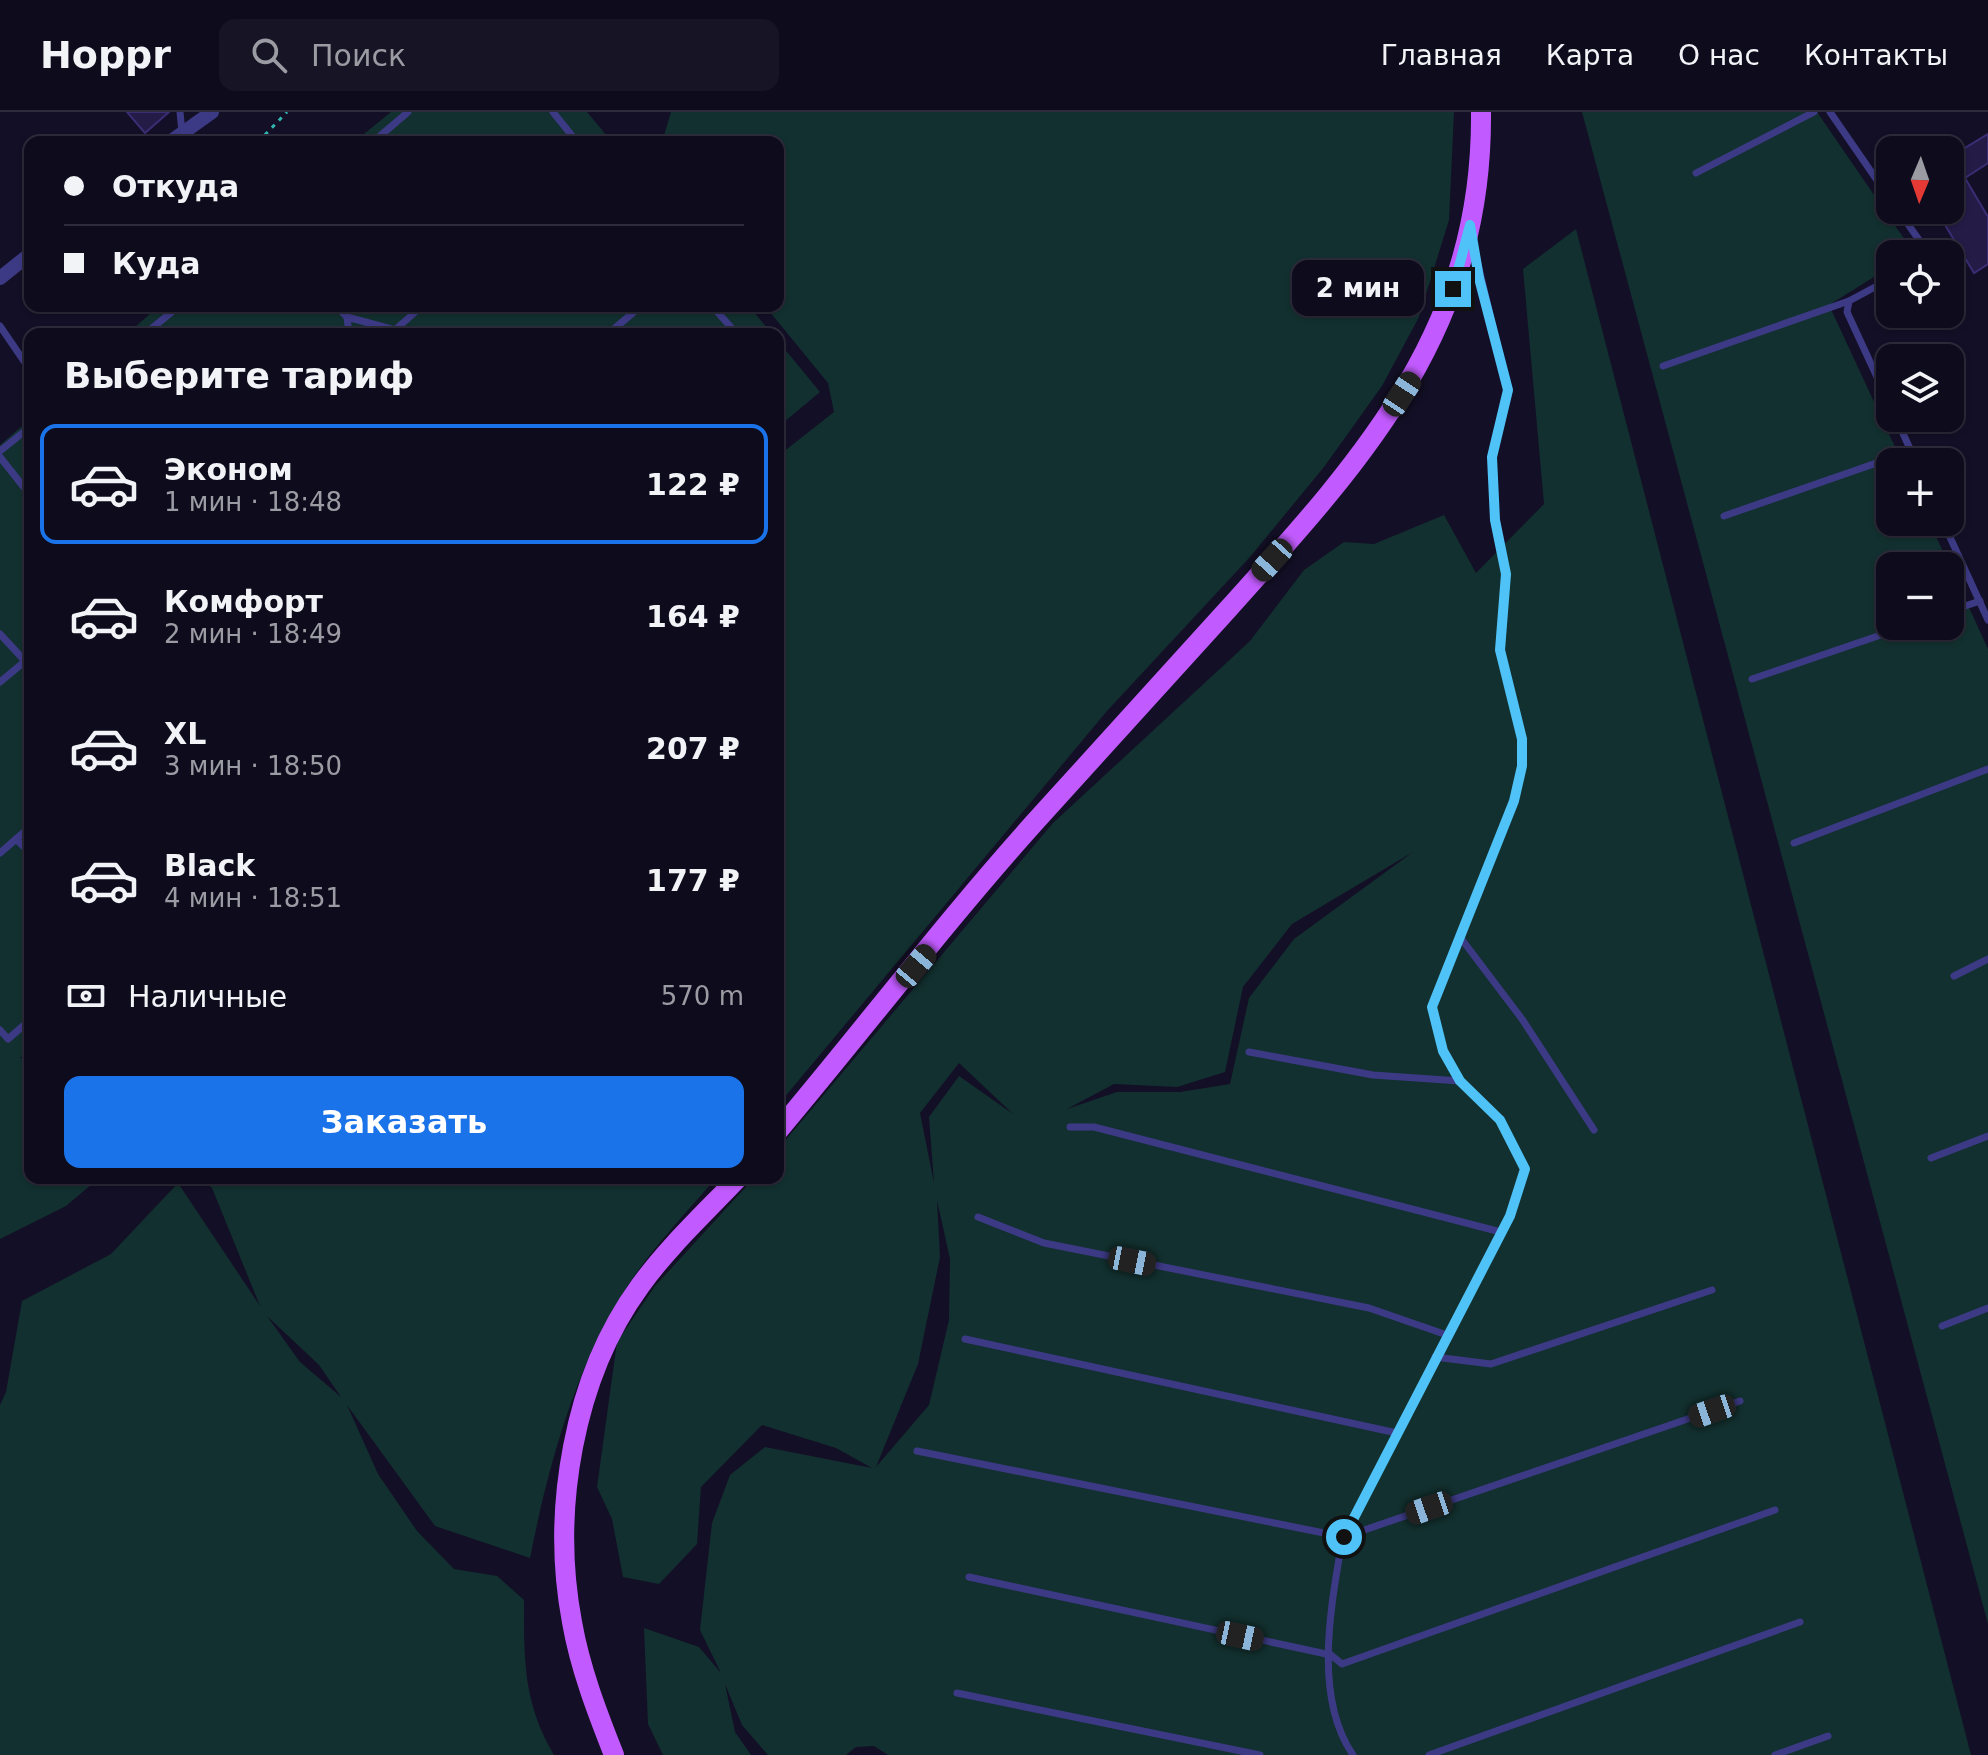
<!DOCTYPE html>
<html lang="ru">
<meta charset="utf-8">
<style>
:root{--surface:#0e0b1c;--page:#171425;--text:#f1f3f6;--muted:#9b9ba3;--line:#2e2b3b;--accent:#1a73e8}
body{margin:0;font-family:"DejaVu Sans",sans-serif;background:var(--page);color:var(--text);height:100vh;display:flex;flex-direction:column;font-size:30px;white-space:nowrap}
*{box-sizing:border-box;margin:0}
p{font-size:26px;color:var(--muted)}
.icon{flex:none;width:44px;height:44px;fill:none;stroke:currentColor;stroke-width:2;stroke-linecap:round;stroke-linejoin:round}
.map{position:relative;flex:1;overflow:hidden}
.sheet{position:absolute;left:24px;top:216px;width:760px;height:856px;display:flex;flex-direction:column;background:var(--surface);border-radius:16px;box-shadow:0 2px 6px #0004,0 0 0 2px var(--line)}
.sheet>*{flex:none}
.banner{position:absolute;left:24px;top:24px;width:760px;height:176px;border-radius:16px;box-shadow:0 2px 6px #0004,0 0 0 2px var(--line);display:grid;align-content:center;height:176px;padding:0 40px;background:var(--surface)}
.needle{width:52px;rotate:182deg}
.controls{position:absolute;left:1876px;top:24px;display:grid;gap:16px}
.controls a{display:grid;place-items:center;width:88px;height:88px;border-radius:16px;background:var(--surface);box-shadow:0 2px 6px #0004,0 0 0 2px var(--line);font-size:40px}
.end{position:absolute;width:36px;height:36px;margin:-18px;border:10px solid #4fc3f7;background:#111;box-shadow:0 0 0 4px #111}
.from{border-radius:50%}
.bubble{position:absolute;height:56px;border-radius:16px;background:var(--surface);box-shadow:0 2px 6px #0004,0 0 0 2px var(--line);font-size:26px;font-weight:700;line-height:56px;text-align:center}
.car{position:absolute;width:24px;height:48px;margin:-24px -12px;border-radius:10px;box-shadow:0 0 6px 2px #0007;background:linear-gradient(#222 24%,#8ab4d8 0 40%,#222 0 76%,#8ab4d8 0 86%,#222 0)}
.banner b{display:flex;align-items:center;gap:28px;height:76px;font-size:30px}
.banner b+b{border-top:2px solid var(--line)}
.banner i{width:20px;height:20px;background:var(--text)}
ul{padding:0;list-style:none}
li{display:flex;align-items:center;gap:24px;height:120px;margin:0 16px 12px;padding:0 24px;border:4px solid transparent;border-radius:16px}
li div{flex:1}
li b{display:block;font-size:30px}
li em{font-style:normal;font-weight:700}
li.on{border-color:var(--accent)}
li>.icon{width:72px;height:72px;stroke-width:1.5}
h2{padding:0 40px;font-size:36px;line-height:96px}
.pay{display:flex;align-items:center;gap:20px;height:88px;padding:0 40px;font-size:30px}
.pay p{margin-inline-start:auto}
.cta{display:flex;gap:16px;margin-top:auto;padding:16px 40px}
.cta a{flex:1;height:92px;border-radius:16px;background:var(--accent);color:#fff;font-size:32px;font-weight:700;line-height:92px;text-align:center}
header{display:flex;align-items:center;gap:48px;box-sizing:border-box;height:112px;padding:0 40px;background:var(--surface);border-bottom:2px solid var(--line)}
header strong{font-size:38px}
nav{display:flex;gap:44px;margin-inline-start:auto;font-size:28px}
.search{width:560px;height:72px;background:var(--page);display:flex;align-items:center;gap:20px;box-sizing:border-box;padding:0 28px;border-radius:16px;color:var(--muted);font-size:30px}
.map>svg:first-child{display:block}
.green{fill:#12302f;fill-rule:evenodd}
.building{fill:#241b47;stroke:#3b2d73;stroke-width:2}
.lines{fill:none;stroke-linecap:round;stroke-linejoin:round}
.path{stroke:#2fb8b0;stroke-width:3;stroke-dasharray:4 6;stroke-linecap:butt}
.lane{stroke:#3d3a85;stroke-width:7}
.street{stroke:#3d3a85;stroke-width:14}
.primary{stroke:#c25bff;stroke-width:20}
.route{stroke:#4fc3f7;stroke-width:10}
</style>
<header>
<strong>Hoppr</strong>
<div class="search"><svg class="icon" aria-label="search" viewBox="0 0 24 24"><circle cx="10" cy="10" r="6"/><path d="M15 15l6 6"/></svg>Поиск</div>
<nav><a>Главная</a><a>Карта</a><a>О нас</a><a>Контакты</a></nav>
</header>
<div class="map">
<svg width="1988" height="1643" viewBox="0 0 1988 1643">
<rect width="100%" height="100%" fill="#130f26"/>
<g class="green">
<polygon points="391,0 587,0 612,30 354,30"/>
<polygon points="671,0 1454,0 1449,108 1419,205 1382,274 1324,355 1250,445 1107,599 778,993 778,344 834,300 828,271 765,194 778,194 778,30 662,30"/>
<polygon points="1582,0 1817,0 1914,141 1890,142 1890,155 1829,193 1902,350 1890,350 1890,410 1929,410 1950,454 1890,454 1890,514 1950,514 1950,454 1988,537 1988,1512"/>
<path d="M1576 117 1971 1643H888L874 1634 856 1635 846 1643H768L742 1613 725 1572 735 1620 751 1643H663L648 1612 644 1516 699 1535 721 1561 700 1518 712 1411 730 1363 765 1335 872 1356 836 1336 762 1313 701 1375 697 1432 659 1472 623 1465 612 1407 597 1375 617 1230 655 1174 754 1066H778V1037L1053 711 1250 529 1304 458 1344 430 1374 432 1444 403 1476 461 1544 392 1523 157ZM1413 740 1294 827 1249 886 1230 972 1180 980H1117L1067 997 1114 972 1177 975 1225 960 1243 875 1292 812ZM959 951 1013 1002 959 964 929 1005 934 1071 920 1001ZM937 1088 950 1147 949 1208 929 1293 876 1355 918 1252 940 1145Z"/>
<polygon points="159,194 749,194 772,222 127,222"/>
<polygon points="778,229 820,280 778,315"/>
<polygon points="30,307 30,938 20,946 30,947 30,1066 99,1066 66,1094 0,1127 0,333"/>
<path d="M200 1066H716C687 1100 655 1133 630 1170 576 1252 549 1351 530 1446L435 1414 347 1293 378 1362 417 1419 454 1457 497 1464 524 1488C524 1548 523 1590 554 1643H0V1293L6 1280 22 1189 111 1142 178 1071 260 1194 212 1076ZM267 1204 319 1253 341 1285 300 1250Z"/>
</g>
<g class="building">
<polygon points="127,0 169,0 145,21"/>
<polygon points="1988,22 1988,51 1965,66 1988,105 1988,152 1974,161 1936,98 1950,98 1950,45"/>
</g>
<g class="lines">
<polyline class="path" points="258,30 287,0"/>
<g class="lane">
<polyline points="180,0 182,20 189,30"/>
<polyline points="553,0 577,30"/>
<polyline points="1830,0 1890,87"/>
<polyline points="373,30 408,0"/>
<polyline points="1696,61 1814,0"/>
<polyline points="1898,98 1924,135 1921,142"/>
<polyline points="1890,167 1849,189 1847,200 1890,293"/>
<polyline points="336,194 347,205 349,222"/>
<polyline points="712,194 737,222"/>
<polyline points="347,205 395,218 399,222"/>
<polyline points="0,214 30,258"/>
<polyline points="395,218 422,194"/>
<polyline points="145,222 179,194"/>
<polyline points="608,222 641,194"/>
<polyline points="1663,254 1849,189"/>
<polyline points="1896,306 1916,350"/>
<polyline points="0,339 30,315"/>
<polyline points="0,345 30,383"/>
<polyline points="1724,404 1911,339"/>
<polyline points="1943,410 1988,508"/>
<polyline points="1950,499 1980,489"/>
<polyline points="0,522 25,549"/>
<polyline points="1752,567 1907,514"/>
<polyline points="0,570 30,545"/>
<polyline points="16,727 30,741"/>
<polyline points="1794,731 1988,657"/>
<polyline points="0,741 30,715"/>
<polyline points="1460,825 1522,907 1594,1018"/>
<polyline points="1954,864 1988,847"/>
<polyline points="0,918 8,927 30,908"/>
<polyline points="1249,940 1373,963 1460,969"/>
<polyline points="1070,1015 1094,1015 1501,1120"/>
<polyline points="1931,1046 1988,1024"/>
<polyline points="978,1105 1044,1131 1369,1196 1447,1223"/>
<polyline points="1942,1214 1988,1196"/>
<polyline points="965,1227 1397,1321"/>
<polyline points="1435,1245 1491,1252 1712,1178"/>
<polyline points="917,1339 1344,1425 1740,1289"/>
<polyline points="969,1465 1331,1543 1342,1552 1775,1398"/>
<polyline points="957,1581 1260,1643"/>
<path d="M1353 1643C1313 1585 1331 1494 1342 1429L1510 1104 1525 1057 1500 1008 1460 969 1443 939 1432 895 1514 689 1522 654V627L1500 538 1506 462 1495 408 1492 345 1508 278 1473 131"/>
<polyline points="1429,1643 1800,1510"/>
<polyline points="1775,1643 1828,1624"/>
</g>
<g class="street">
<polyline points="170,30 212,0"/>
<polyline points="0,166 30,142"/>
</g>
<g class="primary">
<path d="M778 1019C864 917 945 810 1034 711 1099 639 1164 567 1230 495 1366 344 1483 216 1481 0"/>
<path d="M614 1643C597 1600 580 1556 572 1510 551 1399 573 1266 640 1174 668 1135 705 1101 738 1066"/>
</g>
</g>
<g class="lines">
<polyline class="route" points="1344,1425 1510,1104 1525,1057 1500,1008 1460,969 1443,939 1432,895 1514,689 1522,654 1522,627 1500,538 1506,462 1495,408 1492,345 1508,278 1479,166 1470,113 1453,177"/>
</g>
</svg>
<div class="controls">
<a><svg class="needle" viewBox="-14 -14 28 28"><path d="M0-13l5 13h-10z" fill="#e53935"/><path d="M0 13l5-13h-10z" fill="#9b9ba3"/></svg></a>
<a><svg class="icon" aria-label="locate" viewBox="0 0 24 24"><circle cx="12" cy="12" r="6"/><path d="M12 2v4M12 18v4M2 12h4M18 12h4"/></svg></a>
<a><svg class="icon" aria-label="layers" viewBox="0 0 24 24"><path d="M12 4l9 5-9 5-9-5zM3 14l9 5 9-5"/></svg></a>
<a>+</a>
<a>−</a>
</div>
<i class="end from" style="left:1344px;top:1425px"></i>
<i class="end" style="left:1453px;top:177px"></i>
<div class="bubble" style="left:1292px;top:148px;width:132px">2 мин</div>
<i class="car" style="left:1402px;top:282px;rotate:33deg"></i>
<i class="car" style="left:1272px;top:448px;rotate:222deg"></i>
<i class="car" style="left:916px;top:854px;rotate:40deg"></i>
<i class="car" style="left:1132px;top:1149px;rotate:101deg"></i>
<i class="car" style="left:1712px;top:1299px;rotate:251deg"></i>
<i class="car" style="left:1429px;top:1396px;rotate:251deg"></i>
<i class="car" style="left:1240px;top:1524px;rotate:102deg"></i>
<div class="banner">
<b><i class="from"></i>Откуда</b>
<b><i></i>Куда</b>
</div>
<section class="sheet">
<h2>Выберите тариф</h2>
<ul>
<li class="on"><svg class="icon" aria-label="car" viewBox="0 0 24 24"><path d="M5 17H2v-5l4-1 3-4h7l3 4 3 1v5h-3M9 17h6M6 11h13"/><circle cx="7" cy="17" r="2"/><circle cx="17" cy="17" r="2"/></svg><div><b>Эконом</b><p>1 мин · 18:48</p></div><em>122 ₽</em></li>
<li><svg class="icon" aria-label="car" viewBox="0 0 24 24"><path d="M5 17H2v-5l4-1 3-4h7l3 4 3 1v5h-3M9 17h6M6 11h13"/><circle cx="7" cy="17" r="2"/><circle cx="17" cy="17" r="2"/></svg><div><b>Комфорт</b><p>2 мин · 18:49</p></div><em>164 ₽</em></li>
<li><svg class="icon" aria-label="car" viewBox="0 0 24 24"><path d="M5 17H2v-5l4-1 3-4h7l3 4 3 1v5h-3M9 17h6M6 11h13"/><circle cx="7" cy="17" r="2"/><circle cx="17" cy="17" r="2"/></svg><div><b>XL</b><p>3 мин · 18:50</p></div><em>207 ₽</em></li>
<li><svg class="icon" aria-label="car" viewBox="0 0 24 24"><path d="M5 17H2v-5l4-1 3-4h7l3 4 3 1v5h-3M9 17h6M6 11h13"/><circle cx="7" cy="17" r="2"/><circle cx="17" cy="17" r="2"/></svg><div><b>Black</b><p>4 мин · 18:51</p></div><em>177 ₽</em></li>
</ul>
<div class="pay"><svg class="icon" aria-label="cash" viewBox="0 0 24 24"><path d="M3 7h18v10H3z"/><circle cx="12" cy="12" r="2"/></svg>Наличные<p>570 m</p></div>
<div class="cta"><a>Заказать</a></div>
</section>
</div>
